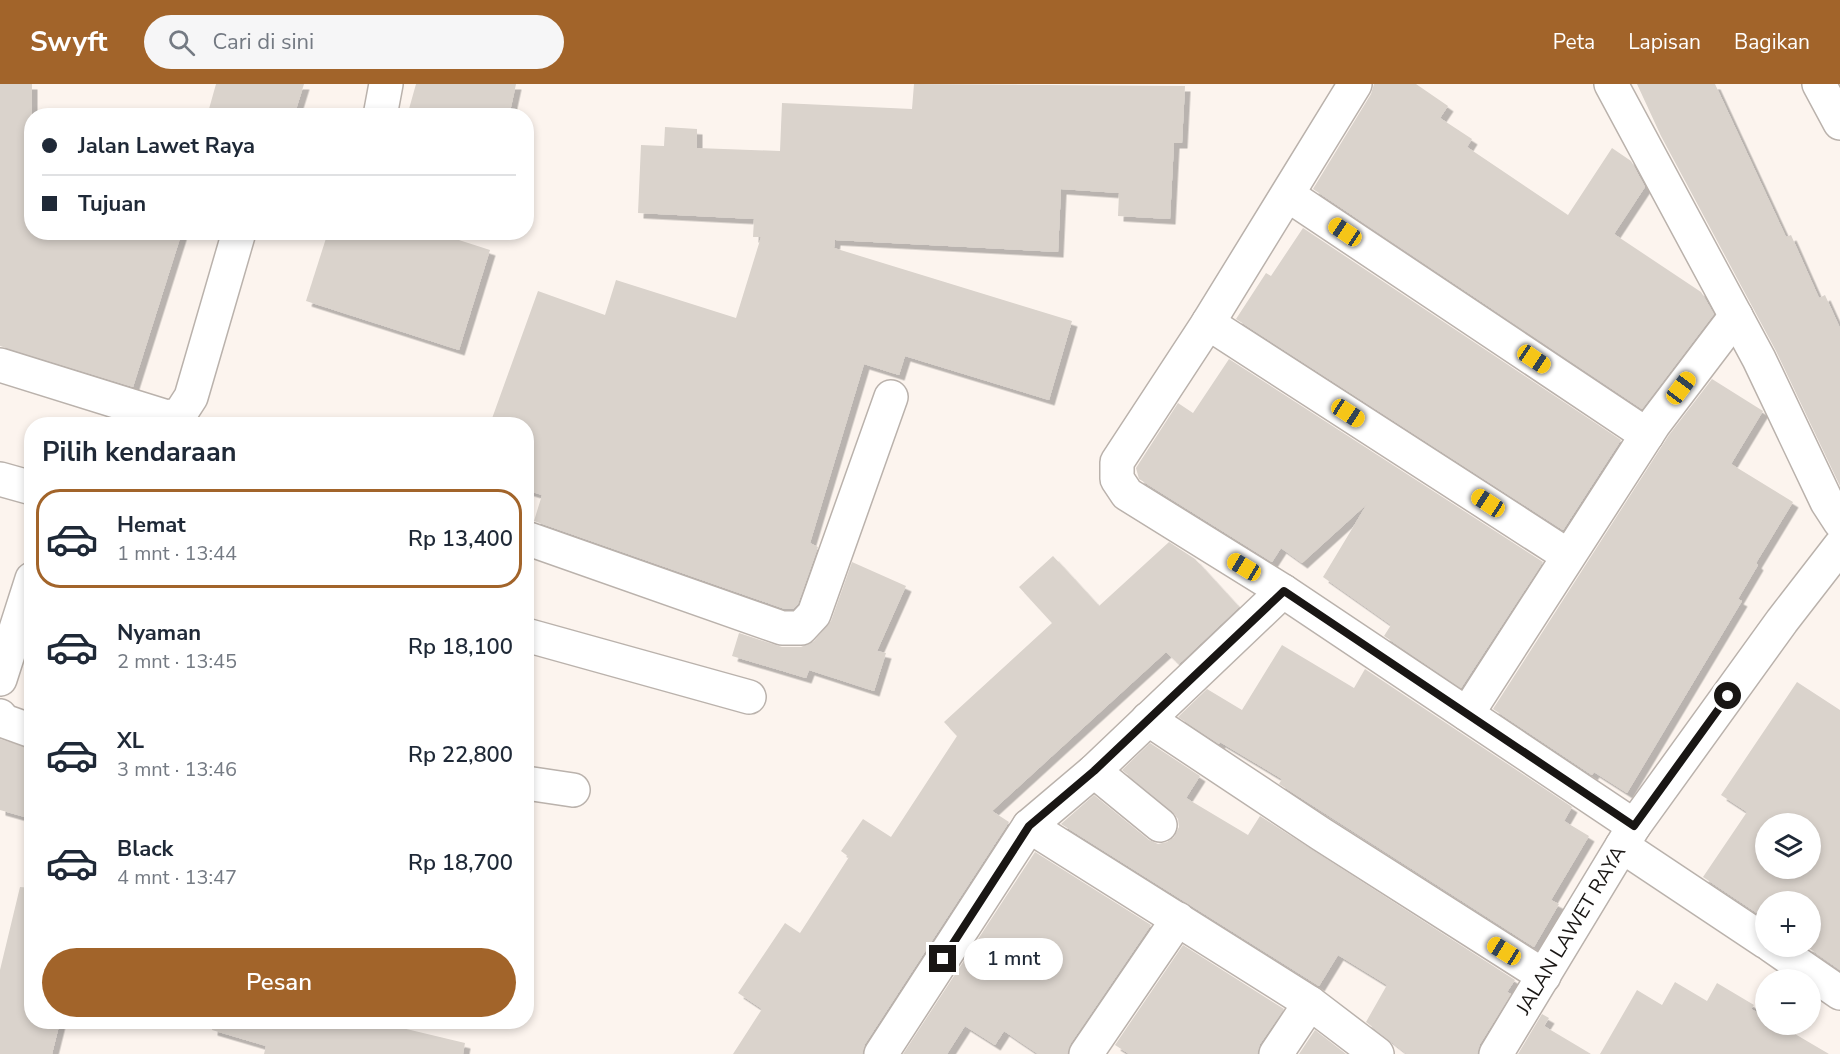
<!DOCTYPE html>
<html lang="id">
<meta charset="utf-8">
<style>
:root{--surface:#fff;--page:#f6f6f7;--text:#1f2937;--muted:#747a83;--line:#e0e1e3;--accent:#a2642a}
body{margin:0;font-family:"Nunito Sans",sans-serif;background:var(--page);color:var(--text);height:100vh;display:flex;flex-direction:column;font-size:22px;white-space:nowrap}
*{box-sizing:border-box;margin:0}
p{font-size:20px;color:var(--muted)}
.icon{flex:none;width:33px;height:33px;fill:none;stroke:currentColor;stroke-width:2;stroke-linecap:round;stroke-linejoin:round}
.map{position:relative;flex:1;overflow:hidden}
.side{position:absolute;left:24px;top:333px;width:510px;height:612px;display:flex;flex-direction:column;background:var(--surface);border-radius:24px;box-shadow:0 3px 9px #0003}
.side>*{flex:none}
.banner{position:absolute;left:24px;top:24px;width:510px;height:132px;border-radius:24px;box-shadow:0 3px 9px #0003;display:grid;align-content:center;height:132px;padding:0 18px;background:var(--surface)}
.buttons{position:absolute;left:1755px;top:729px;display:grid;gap:12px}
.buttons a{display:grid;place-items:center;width:66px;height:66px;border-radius:50%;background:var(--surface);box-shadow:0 3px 9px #0003;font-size:30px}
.end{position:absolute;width:27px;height:27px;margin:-14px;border:8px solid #191614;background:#fff;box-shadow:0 0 0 3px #fff}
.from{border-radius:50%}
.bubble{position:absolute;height:42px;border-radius:21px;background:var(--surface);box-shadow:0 3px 9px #0003;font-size:20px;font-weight:600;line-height:42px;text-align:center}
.car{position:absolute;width:18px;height:36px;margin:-18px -9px;border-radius:8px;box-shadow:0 0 4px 2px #0007;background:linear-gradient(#f5c518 24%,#345 0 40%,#f5c518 0 76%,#345 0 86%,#f5c518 0)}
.banner b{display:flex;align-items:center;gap:21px;height:57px;font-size:22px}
.banner b+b{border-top:2px solid var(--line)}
.banner i{width:15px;height:15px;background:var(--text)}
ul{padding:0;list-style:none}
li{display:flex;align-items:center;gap:18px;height:99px;margin:0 12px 9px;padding:0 6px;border:3px solid transparent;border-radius:24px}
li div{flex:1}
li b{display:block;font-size:22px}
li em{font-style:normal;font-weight:600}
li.selected{border-color:var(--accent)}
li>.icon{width:54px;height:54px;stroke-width:1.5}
h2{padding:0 18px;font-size:27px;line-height:72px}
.primary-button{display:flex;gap:12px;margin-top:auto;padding:12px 18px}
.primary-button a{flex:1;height:69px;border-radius:36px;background:var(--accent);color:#fff;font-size:24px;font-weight:600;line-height:69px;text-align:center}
header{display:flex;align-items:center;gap:36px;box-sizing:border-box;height:84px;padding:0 30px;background:var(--accent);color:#fff}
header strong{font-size:28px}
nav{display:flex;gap:33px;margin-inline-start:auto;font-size:21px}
.search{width:420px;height:54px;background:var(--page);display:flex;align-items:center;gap:15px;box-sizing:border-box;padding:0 21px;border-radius:33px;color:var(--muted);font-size:22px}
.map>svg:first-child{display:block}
.building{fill:#dad3cc;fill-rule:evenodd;filter:url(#shadow)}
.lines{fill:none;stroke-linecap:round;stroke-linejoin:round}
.minor-casing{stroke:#bab2ac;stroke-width:36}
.minor{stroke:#fff;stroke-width:33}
.route{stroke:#191614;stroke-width:8}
.labels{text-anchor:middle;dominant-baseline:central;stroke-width:4.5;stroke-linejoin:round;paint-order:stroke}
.street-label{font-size:20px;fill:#191614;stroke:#fff}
</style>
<header>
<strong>Swyft</strong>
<div class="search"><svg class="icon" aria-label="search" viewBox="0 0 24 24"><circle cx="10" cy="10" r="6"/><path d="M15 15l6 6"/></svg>Cari di sini</div>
<nav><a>Peta</a><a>Lapisan</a><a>Bagikan</a></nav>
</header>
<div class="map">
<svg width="1840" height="970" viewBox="0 0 1840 970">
<defs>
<filter id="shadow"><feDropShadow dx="5.5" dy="5.5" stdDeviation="0" flood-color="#0004"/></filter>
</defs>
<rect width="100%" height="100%" fill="#fcf4ee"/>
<g class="building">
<polygon points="0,0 32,0 32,148 182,148 133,303 0,262"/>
<polygon points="216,0 304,0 294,32 225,32 209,25"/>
<polygon points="416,0 516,0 509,32 431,32 409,25"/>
<polygon points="914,0 1185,2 1182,59 1174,59 1170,135 1118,132 1119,109 1061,105 1058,168 835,156 834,164 1072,237 1049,316 905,272 899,291 864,280 810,459 818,463 798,520 793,525 785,525 534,437 542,411 526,406 526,340 490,340 538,207 605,231 616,196 736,234 761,153 753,153 754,135 638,129 641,61 664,62 665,43 697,45 697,64 780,67 782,19 912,25"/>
<polygon points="1374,0 1416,0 1448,22 1440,34 1472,55 1467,63 1568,131 1612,64 1631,77 1645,103 1614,150 1701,208 1714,230 1642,325 1313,105 1371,10"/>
<polygon points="1637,0 1715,0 1786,153 1791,151 1819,214 1825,211 1840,244 1840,402 1776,267 1661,52"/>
<polygon points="1303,144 1621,356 1563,446 1236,235 1266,189 1271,192"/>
<polygon points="328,148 434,148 490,166 459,266 306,217"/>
<polygon points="1229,275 1543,478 1461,604 1384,552 1391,541 1323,493 1367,420 1302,479 1281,464 1272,478 1139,395 1136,384 1178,319 1193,329"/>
<polygon points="1712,295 1763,327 1731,380 1793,418 1756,479 1758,481 1738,515 1742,517 1627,709 1594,688 1592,691 1493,625 1669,351"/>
<polygon points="1169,458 1195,475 1239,523 1179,580 1166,568 992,727 1009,738 865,960 862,970 733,970 762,925 738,909 785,839 800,849 849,773 841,767 863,735 891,753 957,652 944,638 1052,539 1019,503 1053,472 1099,522"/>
<polygon points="852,478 906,502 877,567 886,569 874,607 809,586 806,594 732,572 739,549 782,563 801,563 814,557 831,537"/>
<polygon points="1282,561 1354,604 1365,585 1572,723 1564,737 1589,752 1551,816 1559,820 1534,863 1279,700 1282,695 1220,658 1219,660 1178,633 1207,605 1242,626"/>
<path d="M1797 598 1840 626V886L1806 862H1810V818H1766V835L1703 793 1747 728 1721 711ZM1766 740H1810V784H1766Z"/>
<polygon points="0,655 32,665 32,735 0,726"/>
<polygon points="1150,659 1200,692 1186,714 1248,751 1260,732 1515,896 1507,908 1511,910 1480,960 1477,970 1407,970 1366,938 1387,901 1338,871 1319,902 1061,740 1094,711 1149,756 1158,760 1167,758 1174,753 1179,743 1178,735 1172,727 1122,686"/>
<polygon points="1035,768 1151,841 1071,959 1067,970 1038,970 1004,947 995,961 965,942 947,970 903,970"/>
<polygon points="20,803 32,804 32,938 60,938 52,970 0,970 0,886"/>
<polygon points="1183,861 1284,925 1260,960 1257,970 1129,970 1115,961"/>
<polygon points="1675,898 1707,917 1717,899 1754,921 1751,925 1766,933 1766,940 1778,940 1829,970 1600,970 1637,906 1662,921"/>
<polygon points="1542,930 1549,934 1544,942 1591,970 1518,970"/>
<polygon points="213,938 377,938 465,959 463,970 264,970 266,962 212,946"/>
<polygon points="1315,946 1346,970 1299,970"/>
</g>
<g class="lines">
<defs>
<g id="minor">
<polyline points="1355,0 1208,239 1117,378 1117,395 1127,410 1283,507 1634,742"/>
<polyline points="1611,0 1759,275 1827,418 1840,438"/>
<polyline points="1819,0 1840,39"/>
<polyline points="380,32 386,0"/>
<polyline points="1288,111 1647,351"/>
<polyline points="1208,239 1567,471"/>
<polyline points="0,281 167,333 180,330 191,313 239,148"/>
<polyline points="0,395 32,404"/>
<polyline points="526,454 782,544 801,544 814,530 891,313"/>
<polyline points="526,551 749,613"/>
<polyline points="0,595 32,495"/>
<polyline points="1467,630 1654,340 1736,232"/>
<polyline points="0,632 4,637 32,647"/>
<polyline points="1148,635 1321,750 1544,892"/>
<polyline points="1094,687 1160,741"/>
<polyline points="526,699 573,706"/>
<polyline points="1029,742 1310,919 1377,970"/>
<polyline points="1622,762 1766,858"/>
<polyline points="1772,862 1840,909"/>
<polyline points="881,970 1029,742 1094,687 1283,507"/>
<polyline points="1086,970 1178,835"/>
<polyline points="1276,970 1310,919"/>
<polyline points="1496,970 1634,742 1782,537 1840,462"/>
</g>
</defs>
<use href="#minor" class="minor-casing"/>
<use href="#minor" class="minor"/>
</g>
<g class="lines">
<polyline class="route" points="943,875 1029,742 1094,687 1284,507 1634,742 1728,612"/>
</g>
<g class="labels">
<g class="street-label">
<text transform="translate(1571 846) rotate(-59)">JALAN LAWET RAYA</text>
</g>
</g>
</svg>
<div class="buttons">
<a><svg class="icon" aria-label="layers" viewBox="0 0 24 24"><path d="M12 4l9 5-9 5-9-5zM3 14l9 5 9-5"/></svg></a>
<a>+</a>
<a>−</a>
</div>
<i class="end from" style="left:1728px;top:612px"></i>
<i class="end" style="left:943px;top:875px"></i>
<div class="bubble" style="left:964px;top:854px;width:99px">1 mnt</div>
<i class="car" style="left:1345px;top:148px;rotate:304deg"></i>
<i class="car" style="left:1534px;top:275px;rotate:124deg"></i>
<i class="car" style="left:1681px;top:304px;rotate:37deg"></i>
<i class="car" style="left:1348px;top:329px;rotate:123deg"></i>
<i class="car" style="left:1488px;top:419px;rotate:303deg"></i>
<i class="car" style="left:1244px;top:483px;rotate:301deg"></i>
<i class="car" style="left:1504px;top:867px;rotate:302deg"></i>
<div class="banner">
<b><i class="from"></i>Jalan Lawet Raya</b>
<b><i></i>Tujuan</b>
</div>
<section class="side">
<h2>Pilih kendaraan</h2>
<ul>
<li class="selected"><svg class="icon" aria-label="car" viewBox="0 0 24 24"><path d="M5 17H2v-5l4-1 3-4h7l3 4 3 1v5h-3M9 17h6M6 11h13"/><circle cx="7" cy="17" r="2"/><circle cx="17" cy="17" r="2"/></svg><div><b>Hemat</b><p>1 mnt · 13:44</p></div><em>Rp 13,400</em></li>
<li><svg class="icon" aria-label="car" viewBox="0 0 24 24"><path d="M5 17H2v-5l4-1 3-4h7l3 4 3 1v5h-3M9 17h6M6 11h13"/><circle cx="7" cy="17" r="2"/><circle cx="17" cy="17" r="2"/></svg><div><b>Nyaman</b><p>2 mnt · 13:45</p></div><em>Rp 18,100</em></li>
<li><svg class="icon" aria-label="car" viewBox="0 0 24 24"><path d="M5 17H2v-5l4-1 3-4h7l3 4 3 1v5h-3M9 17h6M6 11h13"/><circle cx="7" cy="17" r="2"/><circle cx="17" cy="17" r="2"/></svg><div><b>XL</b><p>3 mnt · 13:46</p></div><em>Rp 22,800</em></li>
<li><svg class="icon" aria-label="car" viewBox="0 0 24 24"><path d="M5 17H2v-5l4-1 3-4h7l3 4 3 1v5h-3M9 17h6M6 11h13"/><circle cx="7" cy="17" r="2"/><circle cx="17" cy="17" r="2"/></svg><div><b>Black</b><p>4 mnt · 13:47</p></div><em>Rp 18,700</em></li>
</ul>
<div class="primary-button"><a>Pesan</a></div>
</section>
</div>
